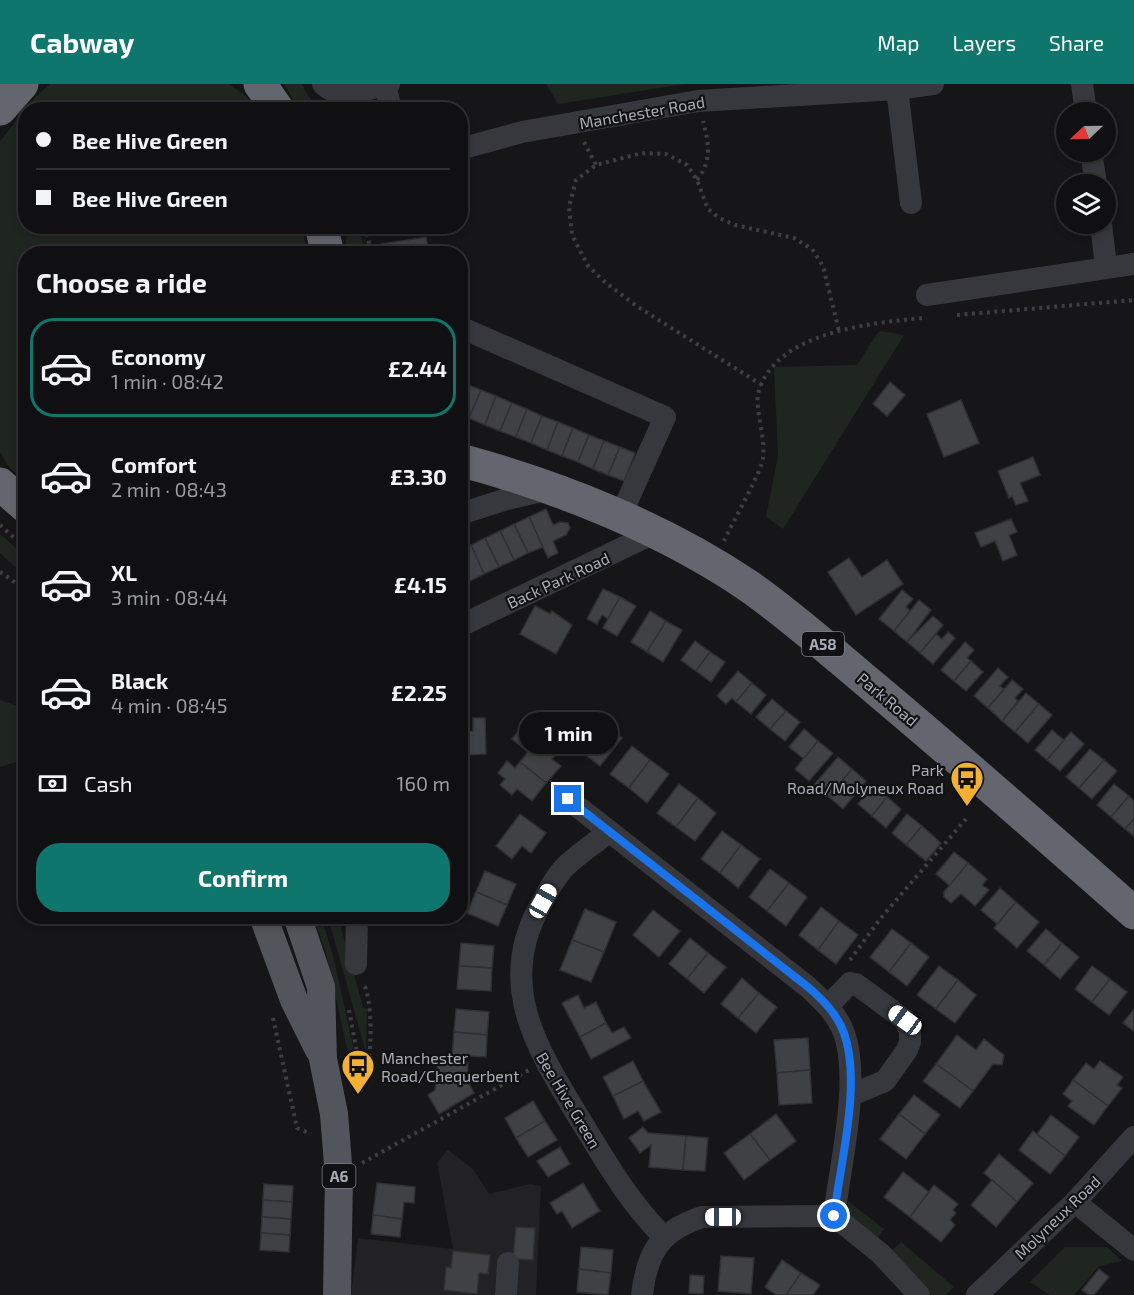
<!DOCTYPE html>
<meta charset="utf-8">
<style>
:root{--surface:#101012;--page:#19191b;--text:#f1f3f6;--muted:#9c9d9f;--line:#303032;--accent:#0f766e}
body{margin:0;font-family:"Exo 2",sans-serif;background:var(--page);color:var(--text);height:100vh;display:flex;flex-direction:column;font-size:22px;white-space:nowrap}
*{box-sizing:border-box;margin:0}
p{font-size:20px;color:var(--muted)}
.icon{flex:none;width:33px;height:33px;fill:none;stroke:currentColor;stroke-width:2;stroke-linecap:round;stroke-linejoin:round}
.map{position:relative;flex:1;overflow:hidden}
.details{position:absolute;left:18px;top:162px;width:450px;height:678px;display:flex;flex-direction:column;background:var(--surface);border-radius:24px;box-shadow:0 3px 9px #0003,0 0 0 2px var(--line)}
.details>*{flex:none}
.banner{position:absolute;left:18px;top:18px;width:450px;height:132px;border-radius:24px;box-shadow:0 3px 9px #0003,0 0 0 2px var(--line);display:grid;align-content:center;height:132px;padding:0 18px;background:var(--surface)}
.needle{width:39px;rotate:248deg}
.buttons{position:absolute;left:1056px;top:18px;display:grid;gap:12px}
.buttons a{display:grid;place-items:center;width:60px;height:60px;border-radius:50%;background:var(--surface);box-shadow:0 3px 9px #0003,0 0 0 2px var(--line);font-size:30px}
.end{position:absolute;width:27px;height:27px;margin:-14px;border:8px solid #1a73e8;background:#fff;box-shadow:0 0 0 3px #fff}
.from{border-radius:50%}
.bubble{position:absolute;height:42px;border-radius:21px;background:var(--surface);box-shadow:0 3px 9px #0003,0 0 0 2px var(--line);font-size:20px;font-weight:700;line-height:42px;text-align:center}
.car{position:absolute;width:18px;height:36px;margin:-18px -9px;border-radius:8px;box-shadow:0 0 4px 2px #0007;background:linear-gradient(#fff 24%,#345 0 40%,#fff 0 76%,#345 0 86%,#fff 0)}
.banner b{display:flex;align-items:center;gap:21px;height:57px;font-size:22px}
.banner b+b{border-top:2px solid var(--line)}
.banner i{width:15px;height:15px;background:var(--text)}
ul{padding:0;list-style:none}
li{display:flex;align-items:center;gap:18px;height:99px;margin:0 12px 9px;padding:0 6px;border:3px solid transparent;border-radius:24px}
li div{flex:1}
li b{display:block;font-size:22px}
li em{font-style:normal;font-weight:700}
li.selected{border-color:var(--accent)}
li>.icon{width:54px;height:54px;stroke-width:1.5}
h2{padding:0 18px;font-size:27px;line-height:72px}
.pay{display:flex;align-items:center;gap:15px;height:66px;padding:0 18px;font-size:22px}
.pay p{margin-inline-start:auto}
.primary-button{display:flex;gap:12px;margin-top:auto;padding:12px 18px}
.primary-button a{flex:1;height:69px;border-radius:24px;background:var(--accent);color:#fff;font-size:24px;font-weight:700;line-height:69px;text-align:center}
header{display:flex;align-items:center;gap:36px;box-sizing:border-box;height:84px;padding:0 30px;background:var(--accent);color:#fff}
header strong{font-size:28px}
nav{display:flex;gap:33px;margin-inline-start:auto;font-size:21px}
.map>svg:first-child{display:block}
.built{fill:#222225}
.green{fill:#1e261f}
.building{fill:#404145;stroke:#303034;stroke-width:1.5}
.lines{fill:none;stroke-linecap:round;stroke-linejoin:round}
.path{stroke:#3d3f44;stroke-width:4;stroke-dasharray:3 4.5;stroke-linecap:butt}
.minor{stroke:#37383d;stroke-width:22}
.major{stroke:#53555c;stroke-width:28}
.highway{stroke:#63666e;stroke-width:33}
.route{stroke:#1a73e8;stroke-width:8}
.labels{text-anchor:middle;dominant-baseline:central;stroke-width:4.5;stroke-linejoin:round;paint-order:stroke}
.shield{fill:#111113;stroke:#7b7e86;stroke-width:1.5}
.shield-label{font-size:15px;font-weight:bold;fill:#a8adb8}
.street-label{font-size:16px;fill:#a8adb8;stroke:#111113}
.poi-label{font-size:16px;fill:#a8adb8;stroke:#111113;text-anchor:end}
</style>
<header>
<strong>Cabway</strong>
<nav><a>Map</a><a>Layers</a><a>Share</a></nav>
</header>
<div class="map">
<svg width="1134" height="1211" viewBox="0 0 1134 1211">
<rect width="100%" height="100%" fill="#161618"/>
<polygon class="built" points="448,1066 473,1085 489,1110 530,1100 541,1102 536,1211 351,1211 358,1154 453,1165 437,1078"/>
<g class="green">
<polygon points="50,0 229,0 246,12 255,25 26,26 26,142 301,143 308,169 26,170 25,398 8,382 0,368 0,58 28,20"/>
<path d="M284 0H302C316 29 319 17 339 25H299Z"/>
<polygon points="546,0 685,0 558,20"/>
<polygon points="349,143 359,143 360,146 365,169 343,170"/>
<polygon points="879,247 904,251 783,445 766,433 778,372 774,283 857,281"/>
<polygon points="0,450 25,472 25,492 0,469"/>
<polygon points="0,616 26,625 25,675 0,683"/>
<polygon points="313,833 321,833 334,875 358,985 352,987 325,865"/>
<polygon points="328,833 338,833 363,923 367,925 366,969"/>
<polygon points="848,1117 884,1145 877,1155 847,1134"/>
<polygon points="901,1158 954,1203 946,1211 932,1211 890,1168"/>
<polygon points="1065,1163 1107,1163 1122,1177 1099,1182 1074,1211 1050,1211 1030,1198"/>
</g>
<g class="building">
<polygon points="426,153 429,169 383,170 381,160"/>
<polygon points="890,298 905,311 887,332 873,320"/>
<polygon points="465,300 481,306 469,334 460,331 460,311"/>
<polygon points="481,306 496,312 485,341 469,334"/>
<polygon points="496,312 512,319 500,347 485,341"/>
<polygon points="961,316 979,359 944,373 927,330"/>
<polygon points="512,319 527,325 516,353 500,347"/>
<polygon points="527,325 542,332 531,359 516,353"/>
<polygon points="542,332 558,338 547,366 531,359"/>
<polygon points="558,338 573,344 562,372 547,366"/>
<polygon points="573,344 589,351 578,378 562,372"/>
<polygon points="589,351 604,357 593,385 578,378"/>
<polygon points="604,357 620,363 608,391 593,385"/>
<polygon points="620,363 635,369 624,397 608,391"/>
<polygon points="1033,373 1040,391 1020,399 1028,417 1016,421 1012,412 1009,414 998,387"/>
<polygon points="546,425 553,441 560,438 568,439 570,444 566,451 553,457 558,469 548,474 529,433"/>
<polygon points="529,433 543,463 528,469 514,440"/>
<polygon points="1011,435 1017,448 1009,451 1017,471 1003,477 995,457 981,463 975,449"/>
<polygon points="514,440 528,469 514,476 500,447"/>
<polygon points="500,447 514,476 499,483 485,454"/>
<polygon points="485,454 499,483 484,490 471,461"/>
<polygon points="471,461 484,490 470,497 460,477 460,465"/>
<polygon points="849,474 862,493 887,476 903,500 856,531 828,488"/>
<polygon points="460,477 470,497 460,501"/>
<polygon points="603,505 620,513 608,535 602,531 597,540 587,535"/>
<polygon points="902,506 913,515 906,523 910,527 894,547 879,535"/>
<polygon points="620,513 636,522 617,552 603,544"/>
<polygon points="919,516 931,526 907,558 894,547"/>
<polygon points="535,522 550,530 552,527 572,541 556,570 520,550"/>
<polygon points="650,527 666,537 647,568 631,558"/>
<polygon points="933,532 943,541 920,569 907,558"/>
<polygon points="666,537 682,546 663,578 647,568"/>
<polygon points="948,548 955,554 933,580 920,569 936,550 942,555"/>
<polygon points="695,557 710,568 696,587 681,576"/>
<polygon points="965,558 974,566 967,574 971,577 954,597 941,586"/>
<polygon points="710,568 725,578 711,598 696,587"/>
<polygon points="971,577 983,588 966,607 954,597"/>
<polygon points="998,584 1008,593 1000,602 1004,605 988,624 974,612"/>
<polygon points="738,587 752,599 736,618 732,614 726,620 717,612"/>
<polygon points="1012,596 1023,605 1015,614 1018,617 1002,637 988,624"/>
<polygon points="752,599 766,611 751,630 736,618"/>
<polygon points="1026,609 1039,620 1015,648 1002,637"/>
<polygon points="772,615 786,627 770,645 756,633"/>
<polygon points="1039,620 1052,631 1028,659 1015,648"/>
<polygon points="786,627 800,638 785,657 770,645"/>
<polygon points="473,634 485,634 486,670 463,671 462,648 473,647"/>
<polygon points="528,636 547,651 542,657 556,670 552,675 561,682 546,699 520,678 528,668 512,655"/>
<polygon points="603,640 622,654 600,682 582,668"/>
<polygon points="804,645 818,657 804,675 789,663"/>
<polygon points="1052,646 1064,656 1047,676 1035,666"/>
<polygon points="1071,648 1084,660 1060,687 1047,676"/>
<polygon points="818,657 833,669 809,697 795,685"/>
<polygon points="632,662 650,676 629,704 610,690"/>
<polygon points="1090,665 1104,676 1079,704 1066,693"/>
<polygon points="838,673 852,685 829,713 814,701"/>
<polygon points="650,676 669,690 647,719 629,704"/>
<polygon points="1104,676 1117,687 1092,715 1079,704"/>
<polygon points="507,677 515,684 520,678 546,699 532,717 517,705 512,711 500,701 505,695 498,689"/>
<polygon points="852,685 866,697 843,725 829,713"/>
<polygon points="679,700 698,714 676,743 657,729"/>
<polygon points="1114,700 1129,712 1111,733 1097,721"/>
<polygon points="873,701 887,713 872,732 858,720"/>
<polygon points="1129,712 1134,717 1134,735 1125,745 1111,733"/>
<polygon points="887,713 901,725 886,744 872,732"/>
<polygon points="698,714 716,729 695,757 676,743"/>
<polygon points="520,730 546,749 531,769 522,762 512,775 496,762"/>
<polygon points="907,730 922,742 906,761 892,749"/>
<polygon points="1134,735 1134,752 1125,745"/>
<polygon points="922,742 941,759 926,777 906,761"/>
<polygon points="722,747 741,761 720,789 701,775"/>
<polygon points="741,761 760,775 738,804 720,789"/>
<polygon points="954,768 968,779 950,802 936,790"/>
<polygon points="968,779 987,795 982,801 989,806 975,822 961,810 951,819 944,813 944,808"/>
<polygon points="770,785 789,799 767,827 749,813"/>
<polygon points="485,787 516,800 507,821 476,808"/>
<polygon points="789,799 807,813 786,842 767,827"/>
<polygon points="1000,804 1016,818 997,840 981,826"/>
<polygon points="476,808 507,821 498,842 467,829"/>
<polygon points="1016,818 1039,838 1017,864 994,844"/>
<polygon points="821,823 839,837 818,866 799,851"/>
<polygon points="585,825 616,838 604,868 572,856"/>
<polygon points="653,826 680,847 659,873 633,851"/>
<polygon points="839,837 858,851 836,880 818,866"/>
<polygon points="892,845 911,859 889,888 870,873"/>
<polygon points="1046,845 1062,859 1044,881 1027,867"/>
<polygon points="690,854 708,869 687,895 669,880"/>
<polygon points="572,856 604,868 591,898 560,886"/>
<polygon points="461,859 494,862 492,884 459,882"/>
<polygon points="911,859 929,873 907,902 889,888"/>
<polygon points="1062,859 1079,873 1060,895 1044,881"/>
<polygon points="708,869 726,883 704,909 687,895"/>
<polygon points="459,882 492,884 491,907 457,905"/>
<polygon points="939,882 958,896 936,925 917,911"/>
<polygon points="1092,882 1110,895 1092,918 1075,905"/>
<polygon points="742,894 759,909 738,934 721,920"/>
<polygon points="1110,895 1127,908 1109,931 1092,918"/>
<polygon points="958,896 976,911 955,939 936,925"/>
<polygon points="759,909 777,923 756,949 738,934"/>
<polygon points="578,911 584,924 596,918 606,939 580,953 562,919"/>
<polygon points="456,925 489,928 487,951 454,948"/>
<polygon points="1134,925 1134,947 1123,939"/>
<polygon points="606,939 612,949 624,943 631,954 591,975 580,953"/>
<polygon points="454,948 487,951 486,973 452,971"/>
<polygon points="957,951 976,966 984,955 1004,971 1002,981 993,980 973,1007 936,980"/>
<polygon points="808,954 810,986 777,989 774,956"/>
<polygon points="438,976 468,979 467,996 474,1009 439,1030 428,1011 435,1006"/>
<polygon points="633,977 643,997 613,1012 603,993"/>
<polygon points="1100,977 1123,993 1117,1001 1122,1004 1108,1022 1073,996 1086,979 1094,985"/>
<polygon points="936,980 973,1007 960,1024 923,997"/>
<polygon points="810,986 812,1019 779,1021 777,989"/>
<polygon points="1073,996 1108,1022 1094,1041 1068,1022 1072,1017 1063,1010"/>
<polygon points="643,997 661,1028 644,1037 638,1027 624,1035 613,1012"/>
<polygon points="914,1011 940,1031 925,1050 899,1030"/>
<polygon points="533,1017 545,1037 516,1054 505,1034"/>
<polygon points="776,1030 796,1057 770,1076 750,1050"/>
<polygon points="899,1030 925,1050 906,1075 880,1055"/>
<polygon points="1051,1031 1079,1053 1065,1072 1037,1050"/>
<polygon points="545,1037 557,1056 528,1073 516,1054"/>
<polygon points="643,1043 648,1049 686,1052 683,1086 649,1083 651,1061 640,1069 629,1054"/>
<polygon points="1033,1047 1065,1072 1050,1090 1019,1066"/>
<polygon points="750,1050 770,1076 744,1096 724,1069"/>
<polygon points="686,1052 708,1054 705,1087 683,1086"/>
<polygon points="560,1063 570,1080 548,1093 537,1077"/>
<polygon points="999,1070 1033,1099 1017,1118 984,1089"/>
<polygon points="903,1088 929,1108 910,1133 884,1113"/>
<polygon points="992,1096 1017,1118 996,1143 971,1121"/>
<polygon points="377,1099 415,1103 414,1119 404,1118 402,1135 373,1131"/>
<polygon points="583,1099 600,1127 572,1144 562,1127 557,1130 550,1119"/>
<polygon points="264,1100 293,1102 292,1118 263,1116"/>
<polygon points="934,1101 958,1120 953,1126 956,1129 950,1136 955,1141 941,1158 910,1133"/>
<polygon points="263,1116 292,1118 291,1135 262,1133"/>
<polygon points="373,1131 402,1135 400,1153 371,1150"/>
<polygon points="262,1133 291,1135 290,1151 261,1149"/>
<polygon points="516,1143 535,1144 533,1176 513,1175"/>
<polygon points="261,1149 290,1151 289,1168 260,1166"/>
<polygon points="581,1163 613,1166 611,1189 579,1185"/>
<polygon points="453,1167 490,1171 488,1190 479,1189 477,1210 444,1206 446,1183 451,1184"/>
<polygon points="721,1172 754,1174 751,1210 718,1207"/>
<polygon points="782,1176 801,1189 786,1211 776,1211 765,1203"/>
<polygon points="579,1185 611,1189 608,1211 577,1208"/>
<polygon points="1099,1185 1109,1193 1094,1211 1089,1211 1082,1206"/>
<polygon points="801,1189 820,1201 813,1211 786,1211"/>
<polygon points="690,1191 704,1192 703,1210 689,1209"/>
</g>
<g class="lines">
<g class="path">
<polyline points="584,58 596,81"/>
<path d="M697 96C712 77 709 60 703 37"/>
<polyline points="366,142 371,170"/>
<polyline points="957,231 1134,216"/>
<polyline points="762,301 638,223 606,199 588,182 572,151 569,123 576,96 596,81 642,69 666,70 687,81 697,96 708,125 719,134 735,141 794,154 812,165 823,182 839,247"/>
<polyline points="0,441 26,464"/>
<path d="M724 457C732 439 761 389 763 374 766 355 755 325 758 310 773 248 871 239 923 234"/>
<polyline points="0,488 26,506"/>
<polyline points="850,876 880,835 966,735"/>
<polyline points="349,926 361,990"/>
<polyline points="273,934 297,1044 311,1050"/>
<path d="M352 995C359 991 366 987 368 979 372 959 372 918 364 900"/>
<polyline points="362,1079 529,986"/>
</g>
<g class="minor">
<path d="M323 0C339 17 369 4 389 0"/>
<polyline points="1082,0 1086,28"/>
<polyline points="385,1 391,26"/>
<polyline points="897,5 911,119"/>
<polyline points="460,65 522,48 698,17 897,5 933,0"/>
<polyline points="1091,68 1096,100"/>
<polyline points="1101,140 1106,182"/>
<polyline points="927,211 1134,180"/>
<polyline points="460,243 665,333 620,433"/>
<polyline points="460,430 507,415 550,405"/>
<polyline points="460,542 656,448"/>
<path d="M568 715 808 903C823 917 837 930 844 949 861 996 840 1082 834 1132"/>
<path d="M607 749C594 760 577 771 565 783 554 794 547 809 540 822 495 902 539 968 581 1037 606 1078 629 1118 663 1152"/>
<polyline points="356,880 357,832"/>
<polyline points="828,922 850,899 856,900 905,936 910,947 910,958 907,966 885,997 851,1011"/>
<polyline points="1075,1118 1134,1166"/>
<polyline points="506,1211 508,1179"/>
<path d="M642 1211C647 1168 660 1147 702 1133L834 1132 881 1170 919 1211"/>
<polyline points="977,1211 1075,1118 1134,1053"/>
</g>
<g class="major">
<polyline points="263,832 294,916 319,966"/>
<polyline points="297,832 321,903 323,975 334,1030 339,1092 337,1211"/>
</g>
<g class="highway">
<polyline points="260,0 278,26"/>
<polyline points="0,25 22,0"/>
<polyline points="321,142 328,170"/>
<path d="M460 376C560 403 665 445 750 503 794 534 835 571 877 606 964 679 1049 754 1134 829"/>
<polyline points="0,400 26,423"/>
</g>
</g>
<g class="lines">
<path class="route" d="M568 715 808 903C823 916 837 930 844 949 862 999 840 1080 834 1132"/>
</g>
<defs>
<symbol id="bus-pin" viewBox="-11 -11 22 30"><path d="M0 17L-7.5 6A9.5 9.5 0 1 1 7.5 6Z" fill="#f2b134" stroke="#111113"/><path d="M-5-6H5V4H4V6H2V4H-2V6H-4V4H-5ZM-3.5-4V0h7V-4ZM-3.5 1.2v1.5H-2V1.2ZM2 1.2v1.5H3.5V1.2Z" fill="#111"/></symbol>
</defs>
<g fill-rule="evenodd">
<use href="#bus-pin" x="948" y="675" width="38" height="52"/>
<use href="#bus-pin" x="339" y="963" width="38" height="52"/>
</g>
<g class="labels">
<g class="shield">
<rect x="802" y="548" width="42" height="24" rx="4.5"/>
<rect x="322.5" y="1080" width="33" height="24" rx="4.5"/>
</g>
<g class="shield-label">
<text x="823" y="560">A58</text>
<text x="339" y="1092">A6</text>
</g>
<g class="street-label">
<text transform="translate(642 28) rotate(-10)">Manchester Road</text>
<text transform="translate(558 496) rotate(-25)">Back Park Road</text>
<text transform="translate(888 615) rotate(40)">Park Road</text>
<text transform="translate(569 1016) rotate(59)">Bee Hive Green</text>
<text transform="translate(1057 1133) rotate(-44)">Molyneux Road</text>
</g>
<g class="poi-label">
<text x="944" y="685">Park<tspan x="944" dy="18">Road/Molyneux Road</tspan></text>
<text x="381" y="973" text-anchor="start">Manchester<tspan x="381" dy="18">Road/Chequerbent</tspan></text>
</g>
</g>
</svg>
<div class="buttons">
<a><svg class="needle" viewBox="-14 -14 28 28"><path d="M0-13l5 13h-10z" fill="#e53935"/><path d="M0 13l5-13h-10z" fill="#9c9d9f"/></svg></a>
<a><svg class="icon" aria-label="layers" viewBox="0 0 24 24"><path d="M12 4l9 5-9 5-9-5zM3 14l9 5 9-5"/></svg></a>
</div>
<i class="end from" style="left:834px;top:1132px"></i>
<i class="end" style="left:568px;top:715px"></i>
<div class="bubble" style="left:519px;top:628px;width:99px">1 min</div>
<i class="car" style="left:543px;top:817px;rotate:29deg"></i>
<i class="car" style="left:905px;top:936px;rotate:306deg"></i>
<i class="car" style="left:723px;top:1133px;rotate:270deg"></i>
<div class="banner">
<b><i class="from"></i>Bee Hive Green</b>
<b><i></i>Bee Hive Green</b>
</div>
<section class="details">
<h2>Choose a ride</h2>
<ul>
<li class="selected"><svg class="icon" aria-label="car" viewBox="0 0 24 24"><path d="M5 17H2v-5l4-1 3-4h7l3 4 3 1v5h-3M9 17h6M6 11h13"/><circle cx="7" cy="17" r="2"/><circle cx="17" cy="17" r="2"/></svg><div><b>Economy</b><p>1 min · 08:42</p></div><em>£2.44</em></li>
<li><svg class="icon" aria-label="car" viewBox="0 0 24 24"><path d="M5 17H2v-5l4-1 3-4h7l3 4 3 1v5h-3M9 17h6M6 11h13"/><circle cx="7" cy="17" r="2"/><circle cx="17" cy="17" r="2"/></svg><div><b>Comfort</b><p>2 min · 08:43</p></div><em>£3.30</em></li>
<li><svg class="icon" aria-label="car" viewBox="0 0 24 24"><path d="M5 17H2v-5l4-1 3-4h7l3 4 3 1v5h-3M9 17h6M6 11h13"/><circle cx="7" cy="17" r="2"/><circle cx="17" cy="17" r="2"/></svg><div><b>XL</b><p>3 min · 08:44</p></div><em>£4.15</em></li>
<li><svg class="icon" aria-label="car" viewBox="0 0 24 24"><path d="M5 17H2v-5l4-1 3-4h7l3 4 3 1v5h-3M9 17h6M6 11h13"/><circle cx="7" cy="17" r="2"/><circle cx="17" cy="17" r="2"/></svg><div><b>Black</b><p>4 min · 08:45</p></div><em>£2.25</em></li>
</ul>
<div class="pay"><svg class="icon" aria-label="cash" viewBox="0 0 24 24"><path d="M3 7h18v10H3z"/><circle cx="12" cy="12" r="2"/></svg>Cash<p>160 m</p></div>
<div class="primary-button"><a>Confirm</a></div>
</section>
</div>
